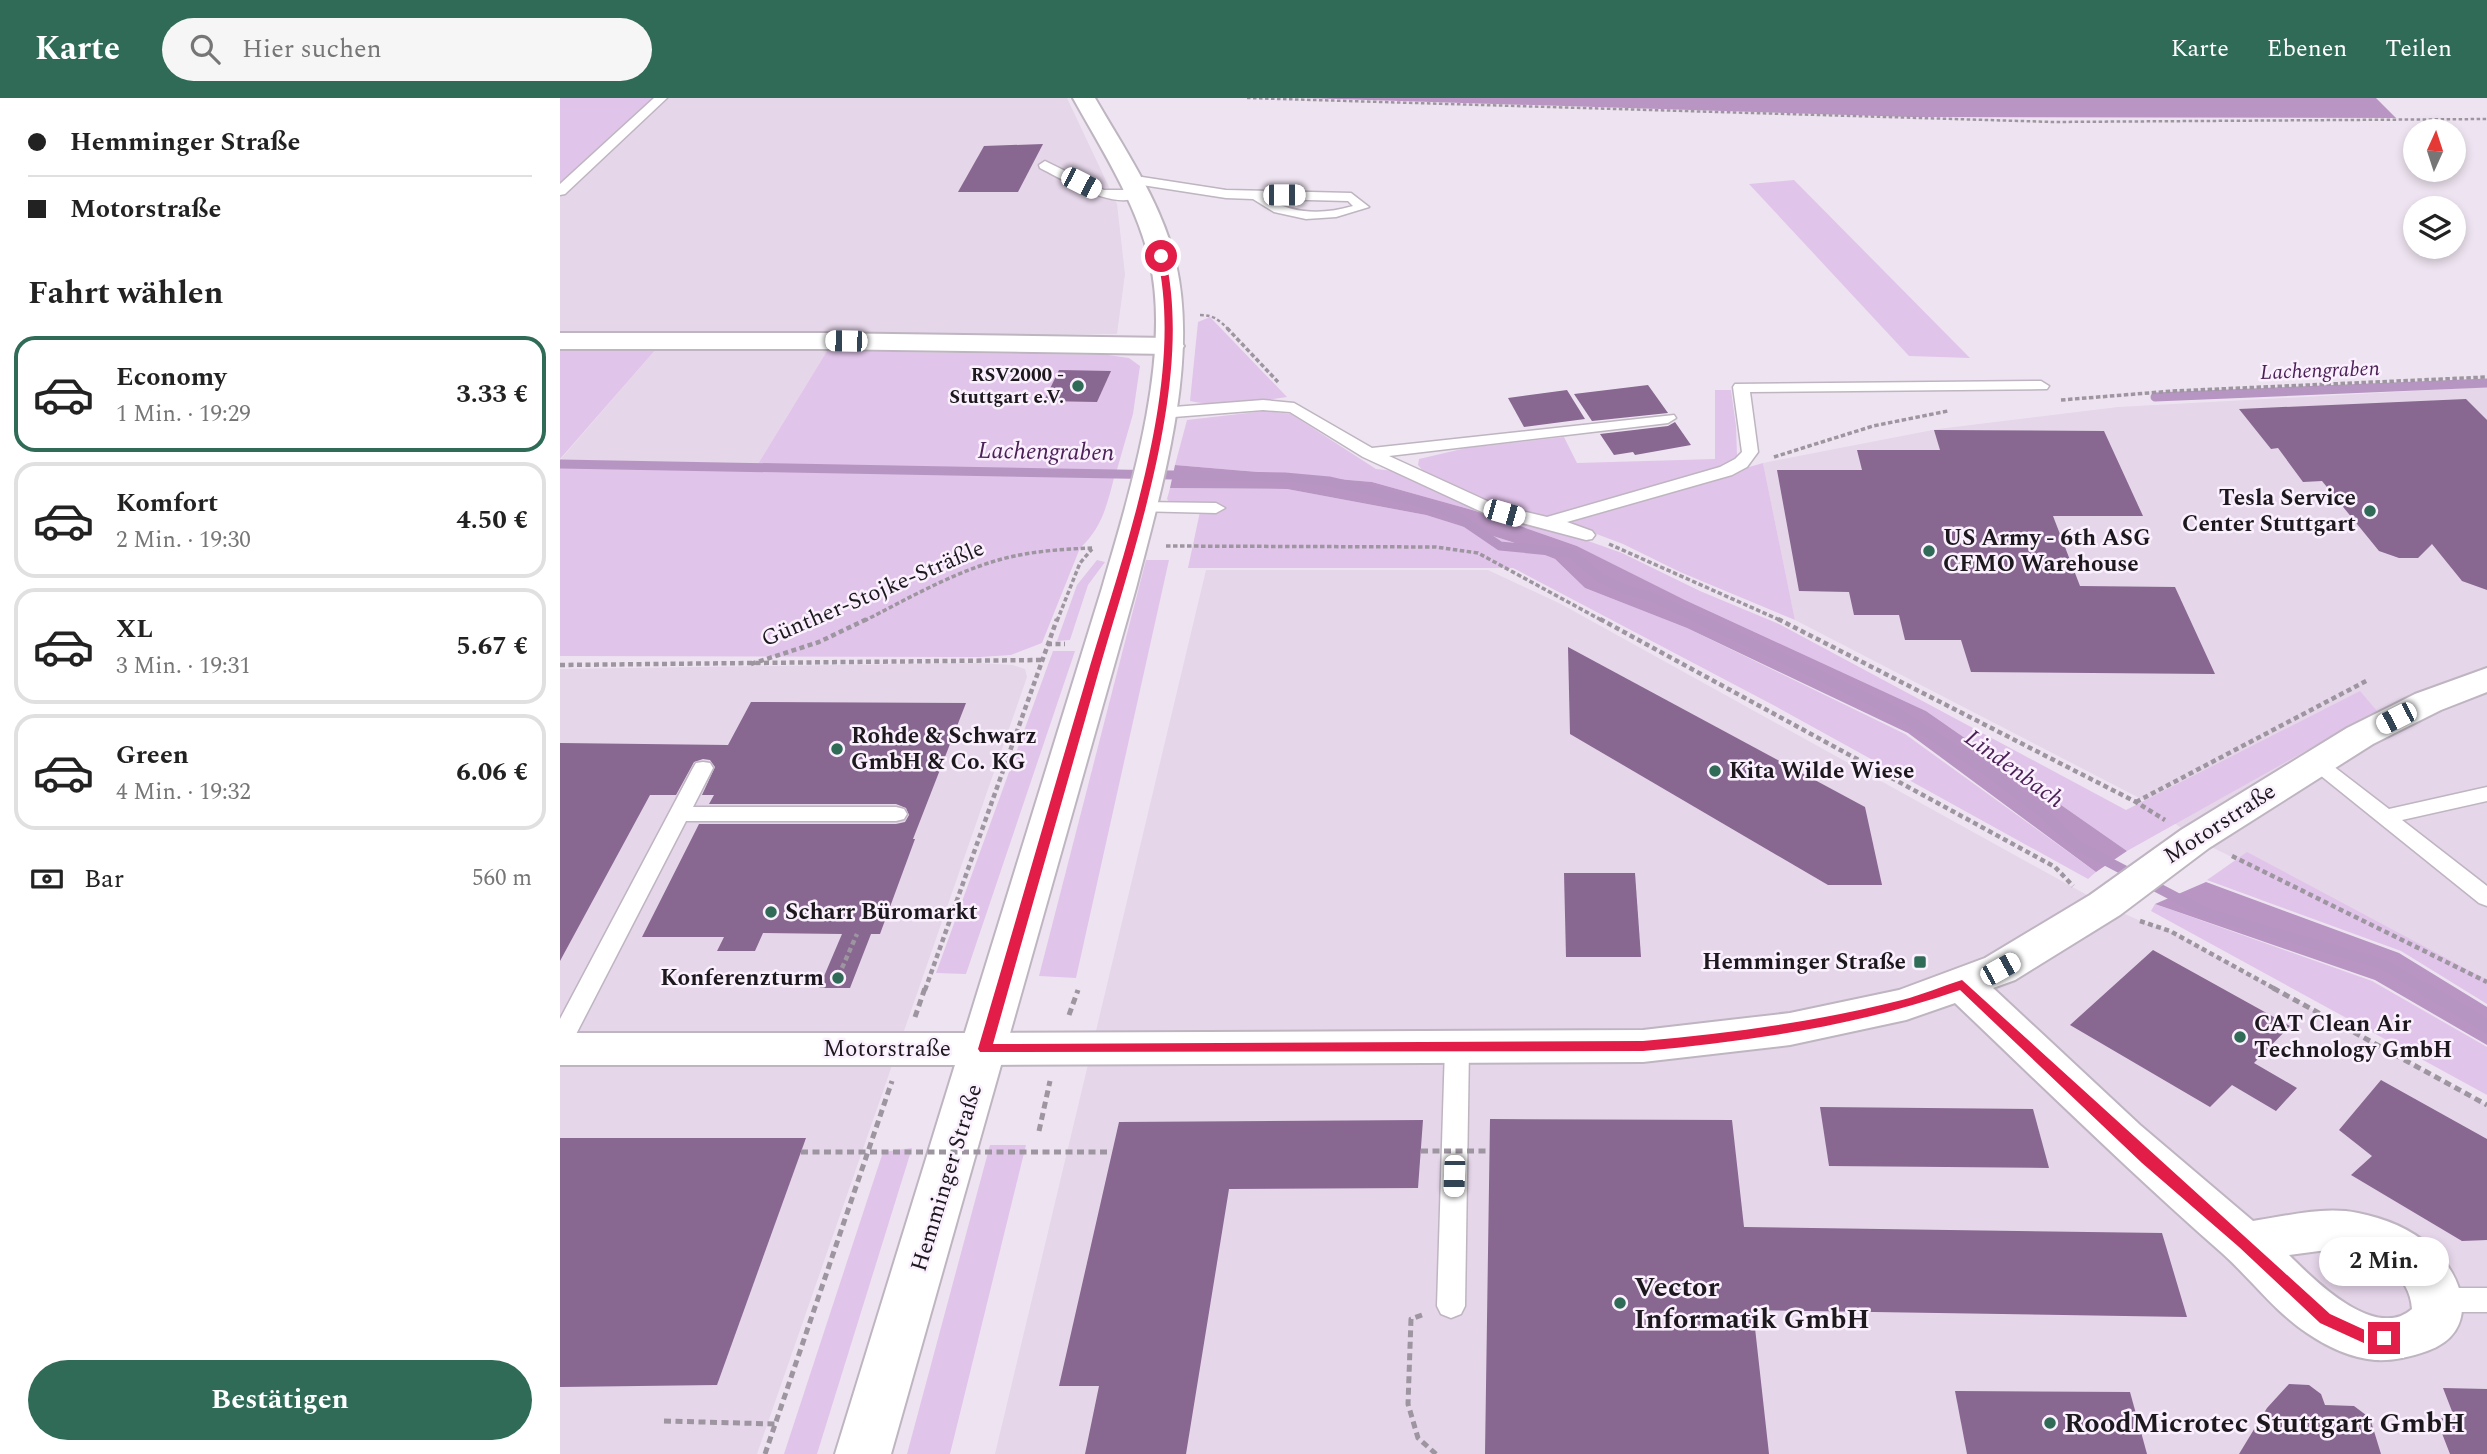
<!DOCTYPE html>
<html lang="de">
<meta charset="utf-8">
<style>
:root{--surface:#fff;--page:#f6f6f6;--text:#222;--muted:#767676;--line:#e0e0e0;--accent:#2f6b56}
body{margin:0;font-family:Spectral,serif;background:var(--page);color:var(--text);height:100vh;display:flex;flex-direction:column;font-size:26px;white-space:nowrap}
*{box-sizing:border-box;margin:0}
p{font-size:23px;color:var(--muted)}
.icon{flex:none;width:38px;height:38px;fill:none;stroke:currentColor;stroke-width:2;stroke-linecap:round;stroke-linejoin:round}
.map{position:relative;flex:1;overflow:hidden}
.details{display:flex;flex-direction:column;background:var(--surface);width:560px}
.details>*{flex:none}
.guide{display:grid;align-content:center;height:154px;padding:0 28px;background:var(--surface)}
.needle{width:46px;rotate:3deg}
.fabs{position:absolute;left:1843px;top:21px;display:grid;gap:14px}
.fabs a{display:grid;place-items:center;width:63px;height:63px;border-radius:50%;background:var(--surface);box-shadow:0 4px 10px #0003;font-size:35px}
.end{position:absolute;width:32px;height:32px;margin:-16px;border:9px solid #e11d48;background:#fff;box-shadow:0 0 0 4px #fff}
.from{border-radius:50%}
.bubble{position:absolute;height:49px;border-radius:24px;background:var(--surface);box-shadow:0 4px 10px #0003;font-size:23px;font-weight:700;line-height:49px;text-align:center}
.car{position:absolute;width:21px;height:42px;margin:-21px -10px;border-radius:9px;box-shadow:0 0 5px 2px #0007;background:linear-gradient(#fff 24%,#345 0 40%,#fff 0 76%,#345 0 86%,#fff 0)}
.guide b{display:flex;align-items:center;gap:24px;height:66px;font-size:26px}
.guide b+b{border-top:2px solid var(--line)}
.guide i{width:18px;height:18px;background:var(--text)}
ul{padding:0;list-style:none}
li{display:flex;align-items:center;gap:21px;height:116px;margin:0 14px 10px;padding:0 14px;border:4px solid var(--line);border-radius:21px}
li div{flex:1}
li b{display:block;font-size:26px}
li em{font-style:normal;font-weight:700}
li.current{border-color:var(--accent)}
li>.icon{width:63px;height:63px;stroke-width:1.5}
h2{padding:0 28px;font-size:32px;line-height:84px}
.pay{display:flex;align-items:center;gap:18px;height:77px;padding:0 28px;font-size:26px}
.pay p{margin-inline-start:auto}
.action{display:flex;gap:14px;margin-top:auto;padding:14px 28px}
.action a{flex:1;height:80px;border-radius:42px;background:var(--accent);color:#fff;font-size:28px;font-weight:700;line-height:80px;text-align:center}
header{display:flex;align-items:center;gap:42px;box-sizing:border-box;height:98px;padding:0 35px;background:var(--accent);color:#fff}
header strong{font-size:33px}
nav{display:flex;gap:38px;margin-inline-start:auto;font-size:24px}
.search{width:490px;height:63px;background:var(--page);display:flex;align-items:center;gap:18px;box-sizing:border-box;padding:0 24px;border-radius:38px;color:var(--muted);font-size:26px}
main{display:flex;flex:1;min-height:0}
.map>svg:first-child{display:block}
.built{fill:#e5d6e9}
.green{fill:#e1c4ea}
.forest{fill:#b895c2}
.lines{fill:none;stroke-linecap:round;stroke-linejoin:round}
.stream-far2{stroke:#b795c2;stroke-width:9}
.stream-far1{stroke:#b795c2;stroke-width:10}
.stream{stroke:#b795c2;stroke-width:13}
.building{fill:#886791}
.service-casing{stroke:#beb5c1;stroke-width:3}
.minor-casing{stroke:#beb5c1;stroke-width:4}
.tertiary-casing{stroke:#beb5c1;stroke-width:4}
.secondary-casing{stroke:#beb5c1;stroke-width:4}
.path-far3{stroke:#9d959f;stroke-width:2.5;stroke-dasharray:3.5 2.5;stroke-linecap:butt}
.path-far2{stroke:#9d959f;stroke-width:3.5;stroke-dasharray:4.5 2.5;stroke-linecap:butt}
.path-far1{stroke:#9d959f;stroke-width:4.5;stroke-dasharray:5 3.5;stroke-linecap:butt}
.path{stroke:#9d959f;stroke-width:5;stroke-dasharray:7 4.5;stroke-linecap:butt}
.service{fill:#fff;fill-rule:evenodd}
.minor{fill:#fff;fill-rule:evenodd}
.tertiary{fill:#fff;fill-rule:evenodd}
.secondary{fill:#fff;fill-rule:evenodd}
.path-bridge{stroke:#9d959f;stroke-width:5;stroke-dasharray:7 4.5;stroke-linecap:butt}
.route{fill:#e11d48}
.poi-dot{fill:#2f6b56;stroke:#fbf1fe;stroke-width:2.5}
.labels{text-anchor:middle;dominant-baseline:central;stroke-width:5;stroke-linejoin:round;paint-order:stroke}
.far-poi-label{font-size:19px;font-weight:bold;fill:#1c181d;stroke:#fbf1fe;text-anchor:end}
.far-water-label{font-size:21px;font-style:italic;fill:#4c2158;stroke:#fbf1fe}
.poi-label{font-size:23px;font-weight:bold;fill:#1c181d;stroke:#fbf1fe;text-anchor:start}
.street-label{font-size:23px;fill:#1c181d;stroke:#fbf1fe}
.water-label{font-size:24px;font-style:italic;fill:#4c2158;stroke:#fbf1fe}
.near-poi-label{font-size:28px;font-weight:bold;fill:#1c181d;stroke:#fbf1fe;text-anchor:start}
</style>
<header>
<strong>Karte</strong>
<div class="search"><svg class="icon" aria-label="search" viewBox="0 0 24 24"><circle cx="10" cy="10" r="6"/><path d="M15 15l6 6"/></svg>Hier suchen</div>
<nav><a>Karte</a><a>Ebenen</a><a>Teilen</a></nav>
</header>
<main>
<section class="details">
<div class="guide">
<b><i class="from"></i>Hemminger Straße</b>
<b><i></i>Motorstraße</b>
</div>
<h2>Fahrt wählen</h2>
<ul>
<li class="current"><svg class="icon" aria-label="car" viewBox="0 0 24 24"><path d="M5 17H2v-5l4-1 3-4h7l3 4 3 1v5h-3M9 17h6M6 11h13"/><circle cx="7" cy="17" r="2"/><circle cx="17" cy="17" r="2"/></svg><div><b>Economy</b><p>1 Min. · 19:29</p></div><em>3.33 €</em></li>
<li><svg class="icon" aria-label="car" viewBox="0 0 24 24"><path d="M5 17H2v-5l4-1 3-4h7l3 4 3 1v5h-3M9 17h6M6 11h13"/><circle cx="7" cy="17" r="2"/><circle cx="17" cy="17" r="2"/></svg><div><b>Komfort</b><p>2 Min. · 19:30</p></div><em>4.50 €</em></li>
<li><svg class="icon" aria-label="car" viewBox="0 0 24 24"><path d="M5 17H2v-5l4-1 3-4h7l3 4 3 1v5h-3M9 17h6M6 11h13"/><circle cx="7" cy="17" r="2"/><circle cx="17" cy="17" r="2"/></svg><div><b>XL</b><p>3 Min. · 19:31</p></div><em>5.67 €</em></li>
<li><svg class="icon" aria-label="car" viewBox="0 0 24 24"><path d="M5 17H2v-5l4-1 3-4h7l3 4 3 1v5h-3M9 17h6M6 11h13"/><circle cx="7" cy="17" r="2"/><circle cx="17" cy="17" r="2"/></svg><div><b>Green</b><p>4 Min. · 19:32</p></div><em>6.06 €</em></li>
</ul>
<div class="pay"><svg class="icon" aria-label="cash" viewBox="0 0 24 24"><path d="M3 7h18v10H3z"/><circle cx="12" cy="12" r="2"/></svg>Bar<p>560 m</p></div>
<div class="action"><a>Bestätigen</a></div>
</section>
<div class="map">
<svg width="1927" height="1356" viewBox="0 0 1927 1356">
<rect width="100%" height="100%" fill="#eee4f1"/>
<g class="built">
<polygon points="106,0 507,0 557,106 565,176 557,236 110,239 0,236 0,99"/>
<polygon points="97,250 267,253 198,366 0,362"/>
<polygon points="1927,289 1927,884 1635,741 1589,705 1235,522 1203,365 1378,331 1558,309"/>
<polygon points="646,472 928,472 1001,506 1545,807 1585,825 1610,833 1927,1007 1927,1356 435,1356"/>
<polygon points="419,565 453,567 465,571 467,579 197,1356 0,1356 0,571"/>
</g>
<g class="green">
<polygon points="0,0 99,0 0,91"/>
<polygon points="1234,82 1410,260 1349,258 1189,86"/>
<path d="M650 219 727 299C694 304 663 310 630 303L638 224Z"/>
<polygon points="0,250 97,250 0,361"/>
<polygon points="267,253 548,257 569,260 580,268 573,316 556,375 198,366"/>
<polygon points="1155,292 1171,292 1176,328 1177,358 1163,369 985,421 933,408 863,373 858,367 859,361 906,350 1004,339 1017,365 1155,361"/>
<polygon points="705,313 731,316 816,371 844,374 923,415 989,429 1062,455 1140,493 1219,526 1566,712 1800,593 1817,613 1567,753 1366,613 1125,502 1017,448 923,415 812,384 615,367 627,322"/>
<polygon points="1203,365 1235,522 1120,474 1063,446 1002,423"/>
<path d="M0 369 554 380C547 407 542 430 520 450L482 545 451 557 420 559 0 558Z"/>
<polygon points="610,390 727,391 866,417 952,444 995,461 1025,490 1127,530 1345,636 1536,774 1528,781 1215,608 953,470 628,470 641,409 610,405 607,401"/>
<polygon points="537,462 545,464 528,487 510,542 497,543 517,487"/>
<polygon points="586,462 609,462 516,880 479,878"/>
<polygon points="493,553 515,553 406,876 376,875"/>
<polygon points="1687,754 1927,882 1927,906 1841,853 1647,782"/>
<polygon points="1595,806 1812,883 1927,949 1927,997 1591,813"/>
<polygon points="430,1047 466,1047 390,1356 347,1356"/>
<polygon points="352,1050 257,1356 224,1356 323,1054"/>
</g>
<g class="forest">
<polygon points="745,0 1816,0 1836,20 1352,19"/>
<polygon points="615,367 812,384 923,415 1017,448 1125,502 1366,613 1567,753 1536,774 1348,635 1127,530 1025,490 995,461 952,444 866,417 727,391 610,390"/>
<polygon points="1646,784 1839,855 1927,909 1927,947 1815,882 1595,806"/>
</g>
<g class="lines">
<g class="stream-far2">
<polyline points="1595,299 1927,285"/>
<polyline points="0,366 725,379 769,383 863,405 893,416 940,448 1011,455 1039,479 1064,491 1092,499 1143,523"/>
</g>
<polyline class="stream-far1" points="1140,521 1334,613 1422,669 1481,713 1516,747 1648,816 1823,866 1866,892"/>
<polyline class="stream" points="1863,890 1927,928"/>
</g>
<g class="building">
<polygon points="483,46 458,94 398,94 424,48"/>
<polygon points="499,272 551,273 537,304 484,303"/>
<polygon points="1088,287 1108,315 1032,323 1014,296"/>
<polygon points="1007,292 1025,321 964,329 948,300"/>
<polygon points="1906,301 1927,322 1927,492 1902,483 1872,446 1858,460 1839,460 1819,453 1762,383 1743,384 1718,350 1711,351 1679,311"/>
<polygon points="1115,324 1131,347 1075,357 1073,354 1054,357 1040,336 1108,328"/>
<polygon points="1374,332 1544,333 1583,418 1493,418 1520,488 1615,489 1655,576 1411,574 1401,542 1345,542 1339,517 1294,517 1289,494 1239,493 1217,372 1302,372 1297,352 1380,352"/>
<polygon points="1008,549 1305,709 1322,787 1268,787 1010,636"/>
<polygon points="191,604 406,605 353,741 355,741 320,836 311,836 290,890 259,890 282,836 203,835 195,853 157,853 164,839 82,839 139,726 336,726 345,724 349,717 346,710 336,706 149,706 154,697 142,697 155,669 150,662 143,661 134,664 116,697 90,697 0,863 0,645 168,647"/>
<polygon points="1004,775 1075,775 1081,859 1006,859"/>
<polygon points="1593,852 1730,928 1694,965 1737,990 1716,1013 1672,987 1650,1009 1510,927"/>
<polygon points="1821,982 1927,1041 1927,1142 1902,1143 1791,1077 1812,1058 1779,1032"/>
<polygon points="1260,1009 1473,1011 1489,1070 1269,1068"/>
<polygon points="930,1021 1172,1022 1184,1129 1602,1135 1627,1219 1193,1212 1209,1356 925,1356"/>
<polygon points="863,1022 858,1090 669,1091 626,1356 525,1356 539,1288 499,1288 559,1024"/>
<polygon points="0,1040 246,1040 157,1287 0,1289"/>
<polygon points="1729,1286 1749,1287 1761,1296 1765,1307 1794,1308 1810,1320 1821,1356 1679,1356 1707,1310"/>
<polygon points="1883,1290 1927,1291 1927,1356 1890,1356 1876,1320 1895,1321"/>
<polygon points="1395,1293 1570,1294 1587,1356 1407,1356"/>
</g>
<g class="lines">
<defs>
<g id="service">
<polygon points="94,0 107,0 5,96 0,97 0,86"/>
<path d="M485 63 544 92H576L583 96C559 116 504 82 480 70L479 67Z"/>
<path d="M582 79 666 92 791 95 809 109 776 119 746 121 714 114 693 101 666 100 582 87 571 88 565 84 566 81ZM709 101 788 103 793 108C766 116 734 117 709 101Z"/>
<polygon points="1481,283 1489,288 1487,291 1190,294 1198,354 1187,369 1172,377 1007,424 1032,433 1035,437 1032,441 1026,442 924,415 803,359 730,314 703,312 601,320 593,315 601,310 703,302 734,305 812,350 1114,317 1116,320 1108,325 829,358 936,407 987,419 1160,369 1175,361 1182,354 1173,289 1175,286"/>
<polygon points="580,404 656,405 665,410 656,415 574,413 571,409 574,405"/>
<polygon points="1757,659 1764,661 1829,711 1927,689 1927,703 1842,722 1927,788 1927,808 1919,805 1750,669 1747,665 1750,661"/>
<polygon points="143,664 150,665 153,670 133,709 336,709 344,711 347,716 344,721 336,723 126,723 12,944 9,950 0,953 0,921 133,670 136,665"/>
<polygon points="897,940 906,943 909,949 905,1208 901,1216 891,1220 881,1216 877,1208 885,949 888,943"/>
<polygon points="1878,1190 1927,1190 1927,1214 1878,1214 1868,1210 1864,1202 1868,1194"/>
</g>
<g id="minor">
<polygon points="0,235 261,235 610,240 620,242 624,248 620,254 610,256 261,251 0,251"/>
<path d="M1927 570V594L1881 612 1813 646 1649 750 1560 817 1455 882 1433 890 1580 1027 1693 1123C1727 1118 1764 1108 1798 1115 1824 1120 1851 1131 1870 1148 1905 1178 1921 1234 1867 1253 1850 1259 1833 1263 1815 1262 1791 1260 1766 1248 1747 1235 1714 1213 1691 1181 1662 1155 1570 1074 1483 989 1395 905L1346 922 1230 947 1083 964 425 967 409 963 402 951 409 939 425 935 1083 932 1230 915 1339 892 1425 860 1530 797 1621 732 1787 630 1855 596ZM1759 1153C1796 1151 1849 1165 1852 1211 1815 1244 1753 1181 1729 1157Z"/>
</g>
<polygon id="tertiary" points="0,935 425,935 441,939 448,951 441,963 425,967 0,967"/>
<path id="secondary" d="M513 0H535C565 52 603 107 616 166 639 267 601 392 576 490L331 1356H275L542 490C569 397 612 261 590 164 577 106 542 52 513 0Z"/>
</defs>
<use href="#service" class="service-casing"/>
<use href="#minor" class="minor-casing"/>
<use href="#tertiary" class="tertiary-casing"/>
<use href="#secondary" class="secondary-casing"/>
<g class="path-far3">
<polyline points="687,0 1494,24 1927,21"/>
<path d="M640 217C654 217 659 222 669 232"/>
</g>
<g class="path-far2">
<polyline points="667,230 718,284"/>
<polyline points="1501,302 1613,293 1927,279"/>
<polyline points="1214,359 1313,328 1388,313"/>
<polyline points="1049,446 1222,523"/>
<polyline points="606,448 876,449 918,455 1043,523"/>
<path d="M304 523C349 500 394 474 442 461 472 453 503 451 534 450"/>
<polyline points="497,523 520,465 532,451"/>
</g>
<g class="path-far1">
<polyline points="1040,521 1495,769 1513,788"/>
<polyline points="1218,521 1576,704 1605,722"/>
<polyline points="487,546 505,546"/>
<polyline points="191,566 259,544 307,521"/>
<polyline points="0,567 481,562"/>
<polyline points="1576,704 1808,582"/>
<polyline points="1672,758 1927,884"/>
<polyline points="1580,823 1610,833 1717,892"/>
<polyline points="282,870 297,836"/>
<polyline points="365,892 497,521"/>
</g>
<g class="path">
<polyline points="1713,890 1927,1007"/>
<polyline points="509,917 518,892"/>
<polyline points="355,919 365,890"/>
<polyline points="479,1033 490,983"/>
<polyline points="862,1217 851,1221 848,1306 858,1340 876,1356"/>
<polyline points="104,1323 215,1326"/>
<polyline points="205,1356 332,983"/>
</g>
<use href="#service" class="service"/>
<use href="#minor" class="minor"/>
<use href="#tertiary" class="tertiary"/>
<use href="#secondary" class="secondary"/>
<g class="path-bridge">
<polyline points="861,1053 930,1053"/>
<polyline points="241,1054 551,1054"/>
</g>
</g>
<path class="route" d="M601 155 605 158C635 285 571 458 536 583 502 704 467 825 433 946L1083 943C1171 935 1256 924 1342 902 1362 897 1382 888 1402 882L1770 1216 1807 1233 1829 1235 1832 1240 1829 1244 1806 1246 1760 1225 1679 1149 1582 1065 1400 892C1297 928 1191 943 1083 953L420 954 418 951C454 829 489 707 525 585 561 461 627 286 597 158Z"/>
<g class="poi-dot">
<circle cx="518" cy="288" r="7"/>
<circle cx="1810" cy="413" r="7"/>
<circle cx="1369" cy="453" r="7"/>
<circle cx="277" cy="651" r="7"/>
<circle cx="1155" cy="673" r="7"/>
<circle cx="211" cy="814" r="7"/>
<rect x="1353" y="857" width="14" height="14" rx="3.5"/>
<circle cx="278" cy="880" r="7"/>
<circle cx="1680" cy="939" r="7"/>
<circle cx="1060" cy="1205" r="7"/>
<circle cx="1490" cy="1325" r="7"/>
</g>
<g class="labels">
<g class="far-poi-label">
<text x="504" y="277">RSV2000 -<tspan x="504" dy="22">Stuttgart e.V.</tspan></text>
</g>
<g class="far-water-label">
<text transform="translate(1760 273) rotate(-2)">Lachengraben</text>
</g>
<g class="poi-label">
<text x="1796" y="400" text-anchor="end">Tesla Service<tspan x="1796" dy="26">Center Stuttgart</tspan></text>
<text x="1383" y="440">US Army - 6th ASG<tspan x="1383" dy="26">CFMO Warehouse</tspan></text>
<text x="291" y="638">Rohde &amp; Schwarz<tspan x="291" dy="26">GmbH &amp; Co. KG</tspan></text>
<text x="1169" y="673">Kita Wilde Wiese</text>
<text x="225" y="814">Scharr Büromarkt</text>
<text x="1346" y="864" text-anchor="end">Hemminger Straße</text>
<text x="264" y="880" text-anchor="end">Konferenzturm</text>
<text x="1694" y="926">CAT Clean Air<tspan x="1694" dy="26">Technology GmbH</tspan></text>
</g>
<g class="street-label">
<text transform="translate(313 496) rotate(-23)">Günther-Stojke-Sträßle</text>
<text transform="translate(1660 726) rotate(-33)">Motorstraße</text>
<text x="327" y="951">Motorstraße</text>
<text transform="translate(387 1080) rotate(-73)">Hemminger Straße</text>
</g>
<g class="water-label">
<text transform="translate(486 354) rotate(1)">Lachengraben</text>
<text transform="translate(1454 671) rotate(36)">Lindenbach</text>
</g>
<g class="near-poi-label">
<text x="1074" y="1189">Vector<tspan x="1074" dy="32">Informatik GmbH</tspan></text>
<text x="1504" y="1325">RoodMicrotec Stuttgart GmbH</text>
</g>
</g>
</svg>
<div class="fabs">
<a><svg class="needle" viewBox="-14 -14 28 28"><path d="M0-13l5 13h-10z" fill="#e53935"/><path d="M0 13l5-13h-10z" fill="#767676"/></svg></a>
<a><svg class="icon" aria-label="layers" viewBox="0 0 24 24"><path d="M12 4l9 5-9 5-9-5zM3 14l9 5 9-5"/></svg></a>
</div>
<i class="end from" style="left:601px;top:158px"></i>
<i class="end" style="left:1824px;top:1240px"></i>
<div class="bubble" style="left:1759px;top:1139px;width:130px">2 Min.</div>
<i class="car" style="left:521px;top:85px;rotate:117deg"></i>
<i class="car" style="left:724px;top:97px;rotate:90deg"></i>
<i class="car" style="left:286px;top:243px;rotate:271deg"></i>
<i class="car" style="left:944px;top:415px;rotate:106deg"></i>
<i class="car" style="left:1836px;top:620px;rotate:243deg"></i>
<i class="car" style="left:1440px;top:871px;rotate:61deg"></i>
<i class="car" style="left:894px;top:1078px;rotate:182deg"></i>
</div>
</main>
